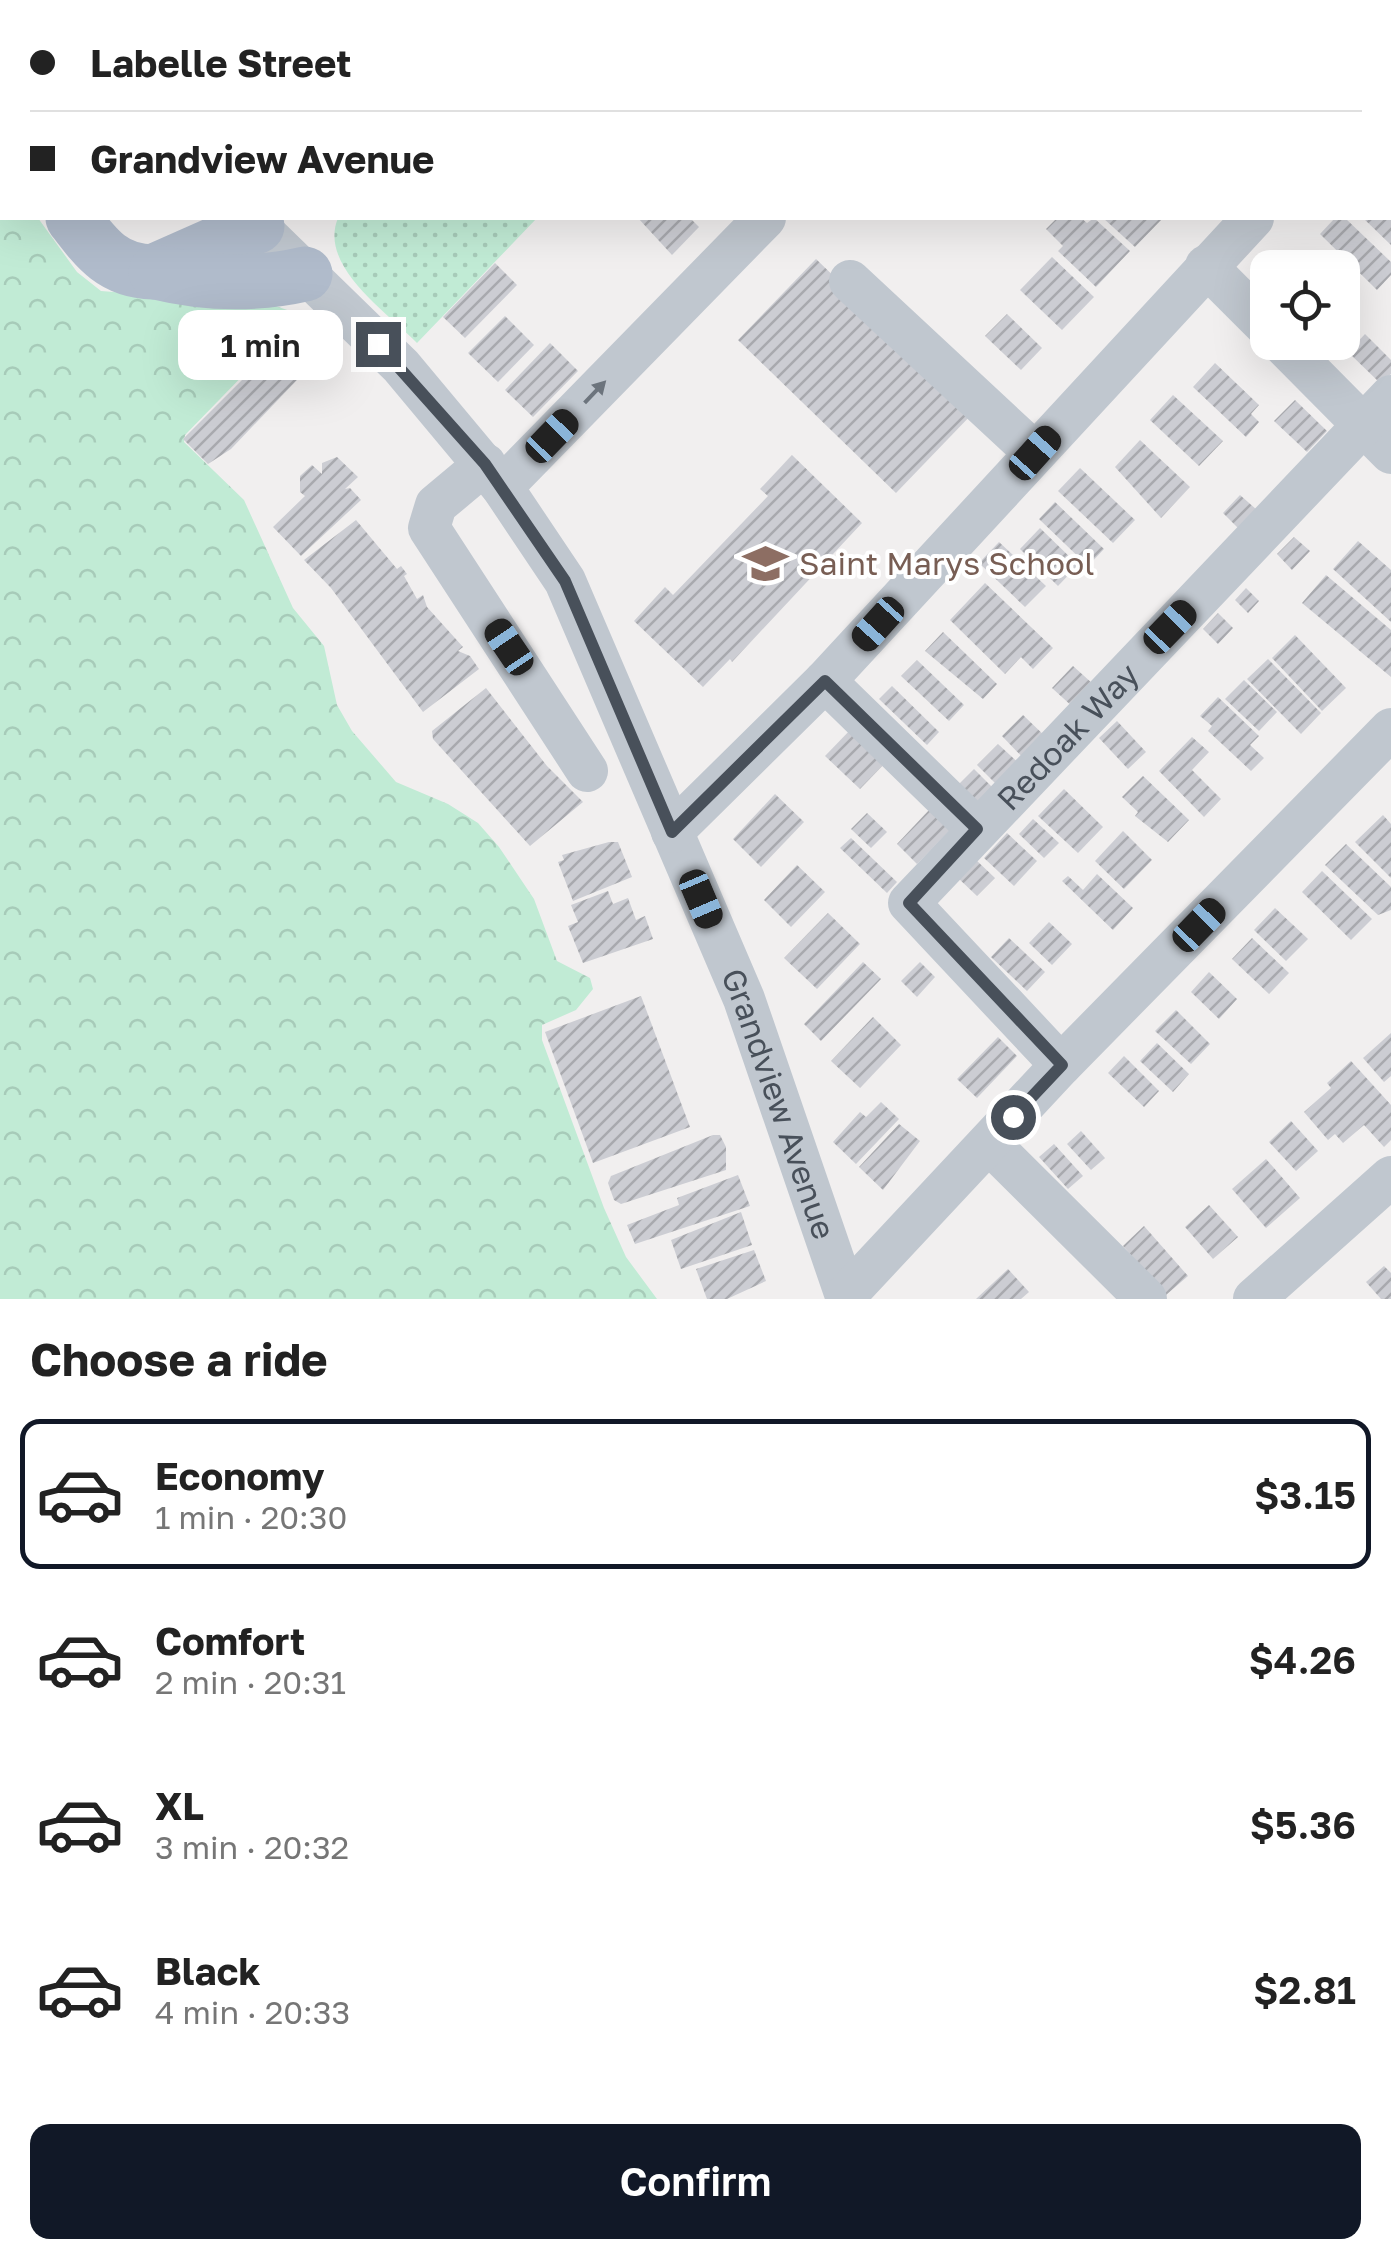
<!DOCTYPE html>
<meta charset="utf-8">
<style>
:root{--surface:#fff;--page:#f6f6f6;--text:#222;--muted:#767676;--line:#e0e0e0;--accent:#111827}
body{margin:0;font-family:"Golos Text",sans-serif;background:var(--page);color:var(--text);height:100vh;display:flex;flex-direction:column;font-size:38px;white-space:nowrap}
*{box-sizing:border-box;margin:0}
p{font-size:32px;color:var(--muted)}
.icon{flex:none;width:55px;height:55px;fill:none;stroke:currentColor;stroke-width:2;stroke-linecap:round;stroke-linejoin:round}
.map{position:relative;height:1299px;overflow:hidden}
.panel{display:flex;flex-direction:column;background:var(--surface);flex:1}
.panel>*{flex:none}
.banner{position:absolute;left:0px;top:0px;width:1392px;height:220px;box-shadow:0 10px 40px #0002;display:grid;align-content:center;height:220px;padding:0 30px;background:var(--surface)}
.fabs{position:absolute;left:1250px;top:250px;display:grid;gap:20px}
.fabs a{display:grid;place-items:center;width:110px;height:110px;border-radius:20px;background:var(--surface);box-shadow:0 10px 40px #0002;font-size:50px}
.end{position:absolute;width:45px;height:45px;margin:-22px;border:12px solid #48505a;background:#fff;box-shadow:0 0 0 5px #fff}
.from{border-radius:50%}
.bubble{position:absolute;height:70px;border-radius:20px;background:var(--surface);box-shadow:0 10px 40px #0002;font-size:32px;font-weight:600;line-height:70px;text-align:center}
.car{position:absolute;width:30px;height:60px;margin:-30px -15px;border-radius:12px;box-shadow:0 0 8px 2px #0007;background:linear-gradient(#222 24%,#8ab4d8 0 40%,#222 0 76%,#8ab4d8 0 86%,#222 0)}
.banner b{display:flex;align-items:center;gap:35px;height:95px;font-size:38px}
.banner b+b{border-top:2px solid var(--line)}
.banner i{width:25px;height:25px;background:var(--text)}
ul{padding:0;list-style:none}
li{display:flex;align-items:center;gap:30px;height:150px;margin:0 20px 15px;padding:0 10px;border:5px solid transparent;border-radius:20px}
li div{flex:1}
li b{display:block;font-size:38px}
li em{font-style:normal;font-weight:600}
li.current{border-color:var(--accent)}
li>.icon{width:90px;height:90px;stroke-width:1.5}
h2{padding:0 30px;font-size:45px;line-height:120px}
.button{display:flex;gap:20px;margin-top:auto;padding:20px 30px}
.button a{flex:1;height:115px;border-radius:20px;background:var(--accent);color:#fff;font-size:40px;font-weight:600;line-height:115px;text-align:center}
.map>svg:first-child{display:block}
.forest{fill:url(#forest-crowns)}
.garden{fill:url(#garden-dots)}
.building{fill:url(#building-hatch)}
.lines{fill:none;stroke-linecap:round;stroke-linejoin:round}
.minor{stroke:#c0c7cf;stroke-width:42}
.major{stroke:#b0bbcb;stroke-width:55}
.oneway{fill:#6c747d}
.route{stroke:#48505a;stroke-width:12}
.labels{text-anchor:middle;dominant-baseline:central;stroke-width:8;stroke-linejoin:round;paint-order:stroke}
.education-label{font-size:32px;fill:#785e54;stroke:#fff;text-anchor:start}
.street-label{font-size:32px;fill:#48505a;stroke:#fff}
</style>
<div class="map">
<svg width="1391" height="1299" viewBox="0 0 1391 1299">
<defs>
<pattern id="forest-crowns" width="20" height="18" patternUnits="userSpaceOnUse" patternTransform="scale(2.5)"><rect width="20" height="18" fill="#c1ebd5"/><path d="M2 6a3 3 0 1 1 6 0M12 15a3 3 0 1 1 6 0" fill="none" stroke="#a7cbb9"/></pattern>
<pattern id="garden-dots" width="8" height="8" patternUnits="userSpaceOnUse" patternTransform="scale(2.5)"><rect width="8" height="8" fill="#c1ebd5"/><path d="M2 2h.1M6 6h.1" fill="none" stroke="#a7cbb9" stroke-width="1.8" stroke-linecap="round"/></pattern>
<pattern id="building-hatch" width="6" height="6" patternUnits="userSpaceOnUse" patternTransform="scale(2.5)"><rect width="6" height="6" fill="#cccdd3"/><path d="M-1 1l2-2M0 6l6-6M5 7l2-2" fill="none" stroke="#a8a9ae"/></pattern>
</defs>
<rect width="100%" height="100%" fill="#f1efef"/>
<polygon class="forest" points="0,151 2,218 38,218 77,272 101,291 270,304 293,312 297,320 185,435 184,442 244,500 293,608 324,646 337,705 352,731 396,782 448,804 478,823 499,847 534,899 557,961 590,978 593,989 576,1010 542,1025 542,1040 604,1208 626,1257 657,1299 0,1299"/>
<path class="garden" d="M338 218H537L417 343C387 312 318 266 338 218Z"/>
<g class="building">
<polygon points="638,218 690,218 699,227 672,255"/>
<polygon points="1057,218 1081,218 1087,223 1094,218 1130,251 1096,287 1058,251 1063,246 1046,229"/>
<polygon points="1103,218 1163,218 1135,247"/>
<polygon points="1335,218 1345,218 1391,262 1391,275 1377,290 1320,234"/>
<polygon points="1363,218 1391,218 1391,245"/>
<polygon points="1052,257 1094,297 1062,330 1020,290"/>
<polygon points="816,259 974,412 896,493 738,340"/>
<polygon points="495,263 517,285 465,338 443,317"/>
<polygon points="1007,314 1042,348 1021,370 985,336"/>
<polygon points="505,316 534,345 498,382 468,353"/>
<polygon points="1365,334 1391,360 1391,374 1381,384 1348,352"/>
<polygon points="550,343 578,371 533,417 505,390"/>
<polygon points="269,353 297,380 231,449 208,464 183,439"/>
<polygon points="1215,363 1259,405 1251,414 1259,422 1246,437 1193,387"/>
<polygon points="1173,395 1223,441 1199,466 1150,420"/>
<polygon points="1295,400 1327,431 1307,452 1274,421"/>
<polygon points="1140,440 1190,487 1161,518 1115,467"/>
<polygon points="792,455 862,523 732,662 730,659 703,687 634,621 665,587 673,595 768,496 760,489"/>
<polygon points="337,457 358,477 345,489 350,488 361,500 301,556 273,527 305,496 300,492 300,476 312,465 322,474 322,463"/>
<polygon points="1080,468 1135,520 1113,543 1058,491"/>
<polygon points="1240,495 1257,510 1239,529 1223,513"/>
<polygon points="1055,502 1104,549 1088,566 1039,519"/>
<polygon points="356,520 397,569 401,566 407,574 404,576 417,599 423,595 427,607 463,647 458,651 470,656 479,669 423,712 331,588 304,560"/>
<polygon points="1040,528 1078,565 1058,586 1020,549"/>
<polygon points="1294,537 1310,551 1292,570 1277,554"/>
<polygon points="1358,541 1391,570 1391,622 1333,569"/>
<polygon points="999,542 1046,586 1025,607 979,563"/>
<polygon points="1326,575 1391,630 1391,677 1302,603"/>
<polygon points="985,583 1053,648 1033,669 1021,657 1005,674 950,620"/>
<polygon points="1246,588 1259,601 1248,613 1235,600"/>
<polygon points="1218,613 1233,628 1218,644 1203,629"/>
<polygon points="943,632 997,684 983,699 925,651"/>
<polygon points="1295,635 1346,688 1322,711 1272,658"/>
<polygon points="1268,659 1321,713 1301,734 1247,679"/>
<polygon points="917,660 964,705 949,721 901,676"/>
<polygon points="1073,666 1093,684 1074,708 1052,688"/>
<polygon points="1244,680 1277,712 1259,731 1225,699"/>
<polygon points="892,686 939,732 927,745 879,699"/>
<polygon points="486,688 547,766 583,802 530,846 433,739 432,731"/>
<polygon points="1218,697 1259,736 1250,745 1264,758 1251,771 1208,731 1212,726 1200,716"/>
<polygon points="1023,715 1049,740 1027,762 1002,736"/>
<polygon points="1117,721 1146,752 1128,769 1099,738"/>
<polygon points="854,726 889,759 860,789 825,756"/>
<polygon points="1192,737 1209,752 1192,770 1221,799 1204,817 1159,771"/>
<polygon points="998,744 1023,767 1001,789 977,765"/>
<polygon points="974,769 998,793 982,809 958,785"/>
<polygon points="1143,776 1189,820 1168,842 1135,816 1138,812 1122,797"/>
<polygon points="1064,789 1103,827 1078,853 1038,816"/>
<polygon points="775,794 804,822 761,867 733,839"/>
<polygon points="930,809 951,829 917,864 897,844"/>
<polygon points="867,813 887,832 871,848 851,829"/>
<polygon points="1383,815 1391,824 1391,878 1355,842"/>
<polygon points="1033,819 1059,843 1044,858 1019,834"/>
<polygon points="1123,831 1152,860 1124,889 1095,861"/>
<polygon points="1007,833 1037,861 1014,886 984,858"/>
<polygon points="851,838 897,882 887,893 840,848"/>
<polygon points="609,842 618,842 632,877 573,901 558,862 564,860 562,855"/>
<polygon points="1346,844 1391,887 1391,910 1378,915 1325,865"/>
<polygon points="975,859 995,878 977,896 957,877"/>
<polygon points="797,865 825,892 791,927 764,900"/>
<polygon points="1322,871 1372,919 1351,940 1302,892"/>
<polygon points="1097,874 1133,908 1113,930 1062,881 1068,876 1083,890"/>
<polygon points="608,891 613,904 628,898 636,920 645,916 653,939 583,963 568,926 578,922 571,905"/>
<polygon points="1275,908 1308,939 1286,961 1254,930"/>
<polygon points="828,913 860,944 817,989 784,958"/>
<polygon points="1049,922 1072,944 1052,965 1029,943"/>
<polygon points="1009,938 1045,972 1027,991 991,957"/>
<polygon points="1252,938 1289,973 1269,994 1232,959"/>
<polygon points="863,962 881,979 821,1041 804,1024"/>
<polygon points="920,962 935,977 917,997 901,981"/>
<polygon points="1209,972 1237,999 1219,1019 1191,992"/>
<polygon points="641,996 690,1127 593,1163 545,1032"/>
<polygon points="1176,1010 1210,1044 1191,1064 1155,1031"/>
<polygon points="873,1017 901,1045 860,1088 831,1061"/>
<polygon points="1391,1033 1391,1076 1384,1082 1363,1058"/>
<polygon points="998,1037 1017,1056 977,1098 957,1079"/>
<polygon points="1157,1043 1189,1074 1173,1092 1140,1061"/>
<polygon points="1124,1056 1159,1091 1144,1107 1108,1073"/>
<polygon points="1351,1061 1391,1105 1391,1140 1384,1147 1364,1125 1343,1143 1335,1134 1328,1140 1304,1112 1331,1088 1327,1083"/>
<polygon points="881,1102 899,1119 856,1164 833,1142 860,1112 866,1117"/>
<polygon points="1291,1121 1318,1151 1296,1171 1269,1142"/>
<polygon points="899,1124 920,1141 883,1190 859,1167"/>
<polygon points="1081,1131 1105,1158 1091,1170 1067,1144"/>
<polygon points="713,1135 720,1135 726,1147 726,1170 621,1204 614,1200 608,1183 611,1176"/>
<polygon points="1054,1144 1083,1176 1068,1189 1039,1157"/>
<polygon points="1266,1159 1300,1198 1266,1228 1232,1189"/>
<polygon points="738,1175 750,1206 635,1244 627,1225 679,1205 677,1198"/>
<polygon points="1209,1205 1238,1237 1213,1259 1185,1227"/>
<polygon points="741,1212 752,1245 681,1269 671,1240"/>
<polygon points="1144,1226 1188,1276 1166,1295 1123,1246"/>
<polygon points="754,1250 766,1281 727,1299 707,1299 696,1269"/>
<polygon points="1384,1266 1391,1273 1391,1299 1381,1299 1366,1282"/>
<polygon points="1008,1269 1029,1292 1021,1299 976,1299"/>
</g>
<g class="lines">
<g class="minor">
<polyline points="112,0 113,2"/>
<polyline points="488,2 491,0"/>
<polyline points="974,2 976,0"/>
<polyline points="1390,76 1391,75"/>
<path id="s1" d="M249 218 401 366 502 487 565 581 744 999 847 1299"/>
<polyline points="1206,266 1268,328"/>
<polyline points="850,281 1035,453"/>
<polyline points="1281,342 1391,453"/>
<polyline points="485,464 436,505 429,528 587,771"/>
<polyline points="502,487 765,218"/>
<polyline points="825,681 977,829"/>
<polyline points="672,832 825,681 1253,218"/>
<path id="s2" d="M1061 1065 909 903 1391 396"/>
<polyline points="989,1143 1146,1299"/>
<polyline points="846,1295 1061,1065 1391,729"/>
<polyline points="1254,1299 1391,1177"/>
</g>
<g class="major">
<polyline points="0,82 2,88"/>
<path d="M73 218C96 248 112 271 153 272L257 226"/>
<path d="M156 272C205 284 257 285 305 274"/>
</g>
</g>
<defs><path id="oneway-solid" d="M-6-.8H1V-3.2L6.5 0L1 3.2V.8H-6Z" transform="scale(2.5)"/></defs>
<use class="oneway" href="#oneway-solid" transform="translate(595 392) rotate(-46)"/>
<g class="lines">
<polyline class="route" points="378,344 485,464 565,581 672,832 825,681 977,829 909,903 1062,1065 1013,1117"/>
</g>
<defs>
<symbol id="school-bare" viewBox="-9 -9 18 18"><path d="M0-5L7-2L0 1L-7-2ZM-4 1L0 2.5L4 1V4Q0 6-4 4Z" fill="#8d6e63" stroke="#fff" stroke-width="2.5" paint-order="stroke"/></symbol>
</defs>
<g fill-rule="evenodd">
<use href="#school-bare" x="734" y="532" width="63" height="63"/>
</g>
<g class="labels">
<g class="education-label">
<text x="799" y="563">Saint Marys School</text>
</g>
<g class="street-label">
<text stroke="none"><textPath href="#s2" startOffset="452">Redoak Way</textPath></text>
<text stroke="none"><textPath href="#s1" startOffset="1048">Grandview Avenue</textPath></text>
</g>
</g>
</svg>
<div class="fabs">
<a><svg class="icon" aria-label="locate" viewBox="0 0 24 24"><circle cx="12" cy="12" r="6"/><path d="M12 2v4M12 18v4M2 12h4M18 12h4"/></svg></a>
</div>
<i class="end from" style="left:1013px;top:1117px"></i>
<i class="end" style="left:378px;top:344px"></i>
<div class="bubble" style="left:178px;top:310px;width:165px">1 min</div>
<i class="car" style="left:552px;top:436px;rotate:44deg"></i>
<i class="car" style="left:1035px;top:453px;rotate:42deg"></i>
<i class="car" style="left:878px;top:624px;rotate:222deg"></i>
<i class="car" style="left:1170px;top:627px;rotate:44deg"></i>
<i class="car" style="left:509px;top:647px;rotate:326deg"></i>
<i class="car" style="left:701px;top:899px;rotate:157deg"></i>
<i class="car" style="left:1199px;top:925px;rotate:44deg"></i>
<div class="banner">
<b><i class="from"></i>Labelle Street</b>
<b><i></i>Grandview Avenue</b>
</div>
</div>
<section class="panel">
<h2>Choose a ride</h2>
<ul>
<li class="current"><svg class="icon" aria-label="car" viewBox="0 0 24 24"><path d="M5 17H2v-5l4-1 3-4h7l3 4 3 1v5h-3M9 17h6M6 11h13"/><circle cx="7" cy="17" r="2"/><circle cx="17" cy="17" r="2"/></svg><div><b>Economy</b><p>1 min · 20:30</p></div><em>$3.15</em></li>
<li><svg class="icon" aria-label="car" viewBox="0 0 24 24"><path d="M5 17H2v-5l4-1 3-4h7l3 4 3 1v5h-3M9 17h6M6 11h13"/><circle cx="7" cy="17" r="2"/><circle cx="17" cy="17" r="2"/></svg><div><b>Comfort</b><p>2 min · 20:31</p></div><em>$4.26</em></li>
<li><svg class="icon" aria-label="car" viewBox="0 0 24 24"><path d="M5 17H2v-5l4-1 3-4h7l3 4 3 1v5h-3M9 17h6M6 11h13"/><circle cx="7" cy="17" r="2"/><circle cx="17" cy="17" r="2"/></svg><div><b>XL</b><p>3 min · 20:32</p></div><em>$5.36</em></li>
<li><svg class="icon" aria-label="car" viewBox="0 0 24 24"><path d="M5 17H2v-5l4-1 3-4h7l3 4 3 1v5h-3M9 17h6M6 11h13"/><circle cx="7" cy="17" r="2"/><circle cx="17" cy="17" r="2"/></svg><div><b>Black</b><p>4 min · 20:33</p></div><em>$2.81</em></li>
</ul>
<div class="button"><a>Confirm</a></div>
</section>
